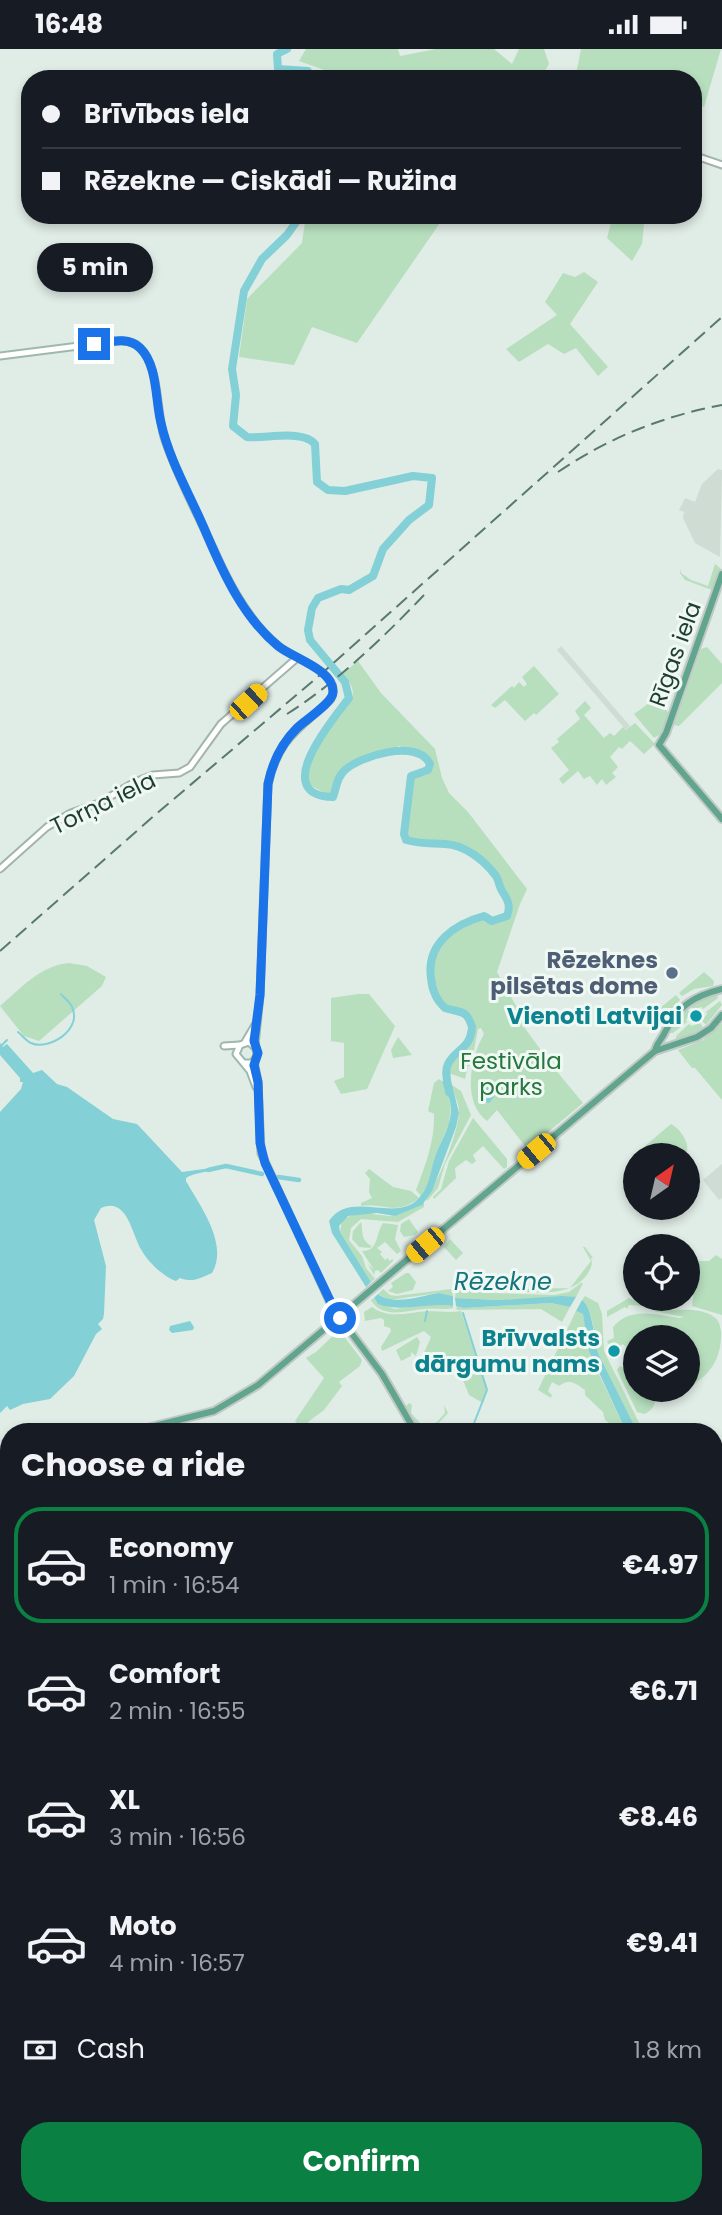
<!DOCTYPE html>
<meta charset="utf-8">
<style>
:root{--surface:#171b24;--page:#242831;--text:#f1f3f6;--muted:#9ea1a6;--line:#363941;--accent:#0b8043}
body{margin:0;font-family:Poppins,sans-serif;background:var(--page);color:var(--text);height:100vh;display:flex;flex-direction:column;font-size:26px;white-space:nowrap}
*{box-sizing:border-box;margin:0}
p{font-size:23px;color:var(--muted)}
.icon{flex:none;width:38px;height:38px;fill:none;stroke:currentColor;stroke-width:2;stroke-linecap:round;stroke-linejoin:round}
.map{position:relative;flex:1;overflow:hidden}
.details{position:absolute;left:0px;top:1374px;width:723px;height:793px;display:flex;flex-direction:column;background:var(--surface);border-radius:28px 28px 0 0;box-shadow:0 4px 10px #0003}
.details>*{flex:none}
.guide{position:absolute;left:21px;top:21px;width:681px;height:154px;border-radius:28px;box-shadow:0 4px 10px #0003;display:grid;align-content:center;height:154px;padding:0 21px;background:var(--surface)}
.needle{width:46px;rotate:34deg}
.buttons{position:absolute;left:623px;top:1094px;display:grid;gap:14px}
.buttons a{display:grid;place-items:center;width:77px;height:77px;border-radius:50%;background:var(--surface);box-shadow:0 4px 10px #0003;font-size:35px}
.end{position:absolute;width:32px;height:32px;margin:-16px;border:9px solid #1a73e8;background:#fff;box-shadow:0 0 0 4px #fff}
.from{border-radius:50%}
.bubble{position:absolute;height:49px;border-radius:24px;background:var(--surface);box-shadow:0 4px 10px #0003;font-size:23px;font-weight:700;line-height:49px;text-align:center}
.car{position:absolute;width:21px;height:42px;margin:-21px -10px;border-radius:9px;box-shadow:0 0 5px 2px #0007;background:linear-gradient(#f5c518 24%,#345 0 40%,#f5c518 0 76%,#345 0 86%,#f5c518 0)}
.guide b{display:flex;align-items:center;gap:24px;height:66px;font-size:26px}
.guide b+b{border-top:2px solid var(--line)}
.guide i{width:18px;height:18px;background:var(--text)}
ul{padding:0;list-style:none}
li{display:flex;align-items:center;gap:21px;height:116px;margin:0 14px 10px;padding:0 7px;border:4px solid transparent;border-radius:28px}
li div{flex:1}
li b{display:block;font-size:26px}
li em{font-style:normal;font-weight:700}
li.active{border-color:var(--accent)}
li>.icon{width:63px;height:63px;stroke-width:1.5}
h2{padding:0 21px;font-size:32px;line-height:84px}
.pay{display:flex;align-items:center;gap:18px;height:77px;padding:0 21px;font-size:26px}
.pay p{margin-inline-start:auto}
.button{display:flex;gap:14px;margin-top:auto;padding:14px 21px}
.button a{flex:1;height:80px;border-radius:28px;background:var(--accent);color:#fff;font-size:28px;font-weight:700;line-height:80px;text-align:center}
.status{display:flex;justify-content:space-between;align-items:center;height:49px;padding:0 35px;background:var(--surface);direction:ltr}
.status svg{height:19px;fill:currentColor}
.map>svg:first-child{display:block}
.built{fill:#cedcd4}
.green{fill:#b7dfbe}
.water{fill:#83d0d6}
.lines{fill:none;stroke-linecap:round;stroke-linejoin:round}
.stream{stroke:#83d0d6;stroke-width:2}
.canal{stroke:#83d0d6;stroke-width:4.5}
.river{stroke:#83d0d6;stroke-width:8}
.tertiary-casing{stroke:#a2b4ad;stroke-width:9}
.secondary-casing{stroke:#9db9ad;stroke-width:9}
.primary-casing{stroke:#c0c9c6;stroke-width:10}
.tertiary{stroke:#fff;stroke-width:5}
.secondary{stroke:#fff;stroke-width:5}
.primary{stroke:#61a58e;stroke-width:6}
.rail{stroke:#59796e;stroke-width:2;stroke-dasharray:14 7;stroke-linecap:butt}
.route{stroke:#1a73e8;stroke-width:9}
.service-dot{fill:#5c6f8a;stroke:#f0f8f4;stroke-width:2.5}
.culture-dot{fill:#0f9aa8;stroke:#f0f8f4;stroke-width:2.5}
.labels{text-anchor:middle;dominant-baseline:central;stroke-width:6;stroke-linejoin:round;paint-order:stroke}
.street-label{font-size:23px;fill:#1f3e33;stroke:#f0f8f4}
.service-label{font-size:23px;font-weight:bold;fill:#4e5e75;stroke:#f0f8f4;text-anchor:end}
.culture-label{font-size:23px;font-weight:bold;fill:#0d838f;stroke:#f0f8f4;text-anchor:end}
.park-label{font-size:23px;fill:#26783f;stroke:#f0f8f4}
.water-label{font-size:24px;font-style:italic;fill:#15757e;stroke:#f0f8f4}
</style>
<div class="status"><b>16:48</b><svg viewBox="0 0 49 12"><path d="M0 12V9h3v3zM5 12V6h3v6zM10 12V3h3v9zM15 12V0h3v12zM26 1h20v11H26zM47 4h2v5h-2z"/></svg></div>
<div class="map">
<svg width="722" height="2166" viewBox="0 0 722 2166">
<rect width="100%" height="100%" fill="#e0ece6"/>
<g class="built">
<polygon points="718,420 722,421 720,508 695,494 683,469 684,463 679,461 685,449 695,453 702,435"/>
<polygon points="561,597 630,677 626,681 557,601"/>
<polygon points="722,1115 722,1149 719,1151 703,1131"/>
<polygon points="97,2158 219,2158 212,2166 90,2166"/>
</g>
<g class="green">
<polygon points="306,0 398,0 400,7 436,0 494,0 512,15 519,0 544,0 549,15 540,30 350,30 299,12"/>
<polygon points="581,0 721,0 704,58 693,53 693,30 575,30"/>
<polygon points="306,166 450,166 442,171 357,294 312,278 294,316 239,308 247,250 302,194"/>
<polygon points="613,166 645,166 642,195 632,212 607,189"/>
<polygon points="584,223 598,233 570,275 608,318 598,327 576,299 564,305 548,295 519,313 506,300 557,266 545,253 563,224 575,228"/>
<polygon points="715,515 721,520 708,555 719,521 712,541 685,531 680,524 681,520 681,524 691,531 708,537"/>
<polygon points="707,598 722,615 722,634 679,677 674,676 698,608 701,600"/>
<path d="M358 612 381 644 435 700 442 729 449 744 468 763 527 840 520 855 497 923 520 964 524 978 554 1019 583 1054 522 1105V1101L525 1097 497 1061 487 1072C462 1054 470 1009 484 985L481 979 478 980 471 1017H468L465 1030 446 1023C450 1001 489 986 462 962 454 961 447 961 441 955 427 941 428 907 440 892 450 879 470 873 484 867L492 872 507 867C511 857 507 850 502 842 499 837 499 831 495 827 483 811 465 797 445 795 430 794 421 795 406 791L404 785 411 727 427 726 434 716 427 706 399 697 345 716 333 735 335 736 333 748 309 736 306 715 312 701 352 651C355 639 350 633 342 625Z"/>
<polygon points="534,617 559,645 536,666 534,664 525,672 505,651 495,659 491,656 512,637 514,639 519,633 524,638 527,635 522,628"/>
<polygon points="655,650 669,664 662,684 654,689 634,665"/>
<polygon points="585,652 591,659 584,666 604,689 610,684 614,687 623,678 626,681 635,674 655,695 644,705 630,692 622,700 619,698 610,708 618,718 612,724 616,728 606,736 602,730 597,736 590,727 584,730 578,722 563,735 559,730 569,721 551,699 559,693 557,690 580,670 575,662"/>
<path d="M69 914 87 917 106 928 102 937 39 992 24 987 0 957C20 940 41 916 69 914Z"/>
<polygon points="704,923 714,932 713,937 694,940 682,947 679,944"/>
<polygon points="358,945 369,945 395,977 367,1040 341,1045 334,1032 344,1028 344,994 331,992 331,949"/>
<polygon points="717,945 718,949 703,960 702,958 693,960 689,956 698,951"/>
<polygon points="676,946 680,951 665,968 660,980 649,968"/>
<polygon points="720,952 722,956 706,976 702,972 707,965 706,963"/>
<polygon points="686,959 690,963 686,971 687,973 673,984 669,984 677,969"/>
<polygon points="700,974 703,978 691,986 676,990 676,987 689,975 692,977"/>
<polygon points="722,974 722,1051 695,1019 692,1019 678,1001 703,991"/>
<polygon points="398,988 412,1006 393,1009 391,1001"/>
<path d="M439 1030 442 1032 451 1056 449 1075 435 1108 428 1135 421 1147 416 1141C425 1117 435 1092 434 1065L428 1062 434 1034Z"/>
<path d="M452 1036 461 1042 471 1066 445 1115 438 1139 427 1152 426 1150C438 1133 459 1083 459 1062 459 1053 453 1045 452 1036Z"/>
<polygon points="473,1069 507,1110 507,1118 504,1120 483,1097 473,1106 476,1112 472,1115 466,1111 455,1119 456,1129 434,1150 433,1148 441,1140 449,1112"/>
<path d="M671 1075C680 1080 689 1092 687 1103L684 1106H639V1102Z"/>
<path d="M369 1120 393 1138 411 1142 419 1149C396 1167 386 1154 361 1157V1154L372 1149 369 1143 370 1130 365 1124Z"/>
<path d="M424 1152V1158L398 1173 361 1170 351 1179 349 1191 362 1207 366 1219 375 1230 371 1233 340 1183 342 1172C357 1159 373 1166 389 1167 398 1167 403 1163 410 1160 417 1158 420 1158 424 1152Z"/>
<polygon points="409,1170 418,1183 415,1186 404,1188 400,1182 401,1175"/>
<path d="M361 1173C363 1180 360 1192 372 1197L370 1199 359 1198 352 1190 353 1182Z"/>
<path d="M383 1174 398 1176 395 1190 401 1202 397 1205 385 1193 377 1199 382 1203 380 1205 385 1211 388 1209 389 1212 393 1210V1212L381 1224 378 1221 375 1222 374 1226 368 1215 374 1221 362 1202C379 1202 375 1186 383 1174Z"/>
<polygon points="450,1190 463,1204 456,1211 444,1198"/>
<path d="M583 1198H585L593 1209H591C593 1216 591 1218 588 1224 573 1249 532 1244 506 1241L508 1232 512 1233V1238L514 1240 570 1239 591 1212Z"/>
<polygon points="716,1206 722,1210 722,1266 692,1257 698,1212 709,1212"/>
<polygon points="406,1224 409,1224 416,1233 413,1241 397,1245 388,1242 393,1238 391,1234"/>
<polygon points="502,1233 505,1240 503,1242 469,1240 455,1236 456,1234"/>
<polygon points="581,1234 583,1234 576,1248 570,1248 498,1251 455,1249 456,1241 491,1244 554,1246 569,1243"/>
<polygon points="383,1240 390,1246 396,1247 451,1240 453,1247 439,1244 389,1251 378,1245"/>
<path d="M689 1243 691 1250 679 1254H653L651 1257C645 1255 637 1251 632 1247L635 1245V1250H688Z"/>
<path d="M585 1247 598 1254 602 1265 604 1302 643 1382H637L599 1306C593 1290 595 1262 582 1251Z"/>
<path d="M374 1249 376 1253 395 1260 433 1255 453 1257V1259C444 1261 434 1259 425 1260 406 1261 383 1271 371 1251Z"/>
<polygon points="629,1249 646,1257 629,1256 627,1260 625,1258 607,1268 607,1262"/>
<polygon points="551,1254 570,1258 562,1273 541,1260 457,1261 456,1257 464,1259"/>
<path d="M372 1258C390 1271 408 1263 428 1262 439 1262 451 1264 461 1262L487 1341 483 1354 469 1346 463 1331 444 1317 432 1312 436 1310 434 1304 424 1309 426 1313 419 1315 431 1288 424 1282 382 1302 381 1298 391 1282 390 1279 384 1277V1271L381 1269 365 1272 364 1263Z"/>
<path d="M671 1261C685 1261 702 1259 714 1268 719 1271 720 1276 721 1282 722 1310 710 1326 688 1339V1288H635V1319L630 1316 633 1311 627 1299 623 1295 618 1298 615 1293 608 1295 607 1292 614 1289 613 1278C631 1257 656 1266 680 1269L684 1268 654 1262Z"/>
<path d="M576 1262 583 1265 595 1317 626 1382H616L615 1379 605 1371 603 1363 585 1346V1341C576 1334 569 1329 559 1337L552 1333 548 1342 552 1346 551 1349 538 1341Z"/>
<polygon points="339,1281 362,1311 360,1317 339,1333 342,1337 324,1361 308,1373 314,1382 304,1382 295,1372 324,1329 306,1309 316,1303"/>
<polygon points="417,1288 420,1293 416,1307 411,1303 411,1307 401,1312 396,1301"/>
<path d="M620 1317 635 1324V1340L650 1341 655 1346C656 1356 653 1360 645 1365L637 1363 617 1321Z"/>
<polygon points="409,1354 412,1356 411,1364 420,1374 422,1381 426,1381 428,1376 437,1373 445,1364 444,1356 448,1364 431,1382 421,1382 406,1357"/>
<polygon points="714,1466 722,1469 722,1493 714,1490"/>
<polygon points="722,2099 722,2166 660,2166 667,2158 714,2158 714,2107"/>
<polygon points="219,2158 338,2158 336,2166 212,2166"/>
</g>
<g class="water">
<path d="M0 994 3 998 7 995 33 1024 42 1021 57 1035 67 1038 113 1070 137 1075 182 1123 211 1119 212 1121C203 1124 194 1124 186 1129V1132C200 1157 229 1195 212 1224 201 1229 192 1234 180 1229L176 1232C164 1228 149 1214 142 1202 132 1187 128 1147 101 1159L94 1171 106 1217 104 1265 103 1270 98 1275 102 1280 96 1285 74 1327 50 1350 23 1355 10 1361 7 1357 0 1364V1063L21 1040 23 1033H20V1029L0 1006Z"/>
<path d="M442 1032 452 1036 459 1064 456 1078 432 1142 422 1156 395 1167 377 1164 348 1167 339 1177 340 1183 371 1233 366 1238 332 1184 329 1172C350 1140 396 1175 419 1149 430 1137 430 1122 435 1108 441 1091 452 1077 451 1057 450 1049 444 1040 442 1032Z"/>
<path d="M482 1035C489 1036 493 1041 494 1048L489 1054 482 1052 478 1046V1039Z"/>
<path d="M439 1244 453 1247V1257C428 1253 402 1264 378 1255L374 1249 378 1245C393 1257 421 1247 439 1244Z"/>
<polygon points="562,1247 576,1248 570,1258 551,1254 464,1259 456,1257 455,1249 498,1251"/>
<path d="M582 1251C594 1260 593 1291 599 1306L637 1382H626L589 1302 583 1265 576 1262Z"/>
<polygon points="190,1272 194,1278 193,1281 172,1284 169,1281 170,1277"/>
</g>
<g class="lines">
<g class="stream">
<path d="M18 983C22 986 26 992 31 994 48 1002 83 981 72 958 70 953 64 949 61 945"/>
<polyline points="2,996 7,991"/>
<polyline points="463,1264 487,1341 471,1382"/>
<polyline points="425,1272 427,1262"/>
</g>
<g class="canal">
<polyline points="208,1121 226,1117 262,1125"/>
<polyline points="278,1128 299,1131"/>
</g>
<g class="river">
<polyline points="287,0 277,5 278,20 308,22 311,30"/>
<path d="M301 166 287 186 262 210 244 242 232 320 236 346 233 377 247 388C265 390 303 380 315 395L317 433 328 441 345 442 413 427 432 429 429 456 409 471 383 500 373 527 349 541 341 540 318 549 312 559 308 581 310 591 345 633 349 649C334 669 268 746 333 748 337 738 336 730 344 722 359 707 418 689 430 715L428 721 411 727 404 785 406 791C420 795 431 794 445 795 465 796 484 811 496 827 499 832 499 837 502 842 508 851 511 857 507 867L492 872 484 867C454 875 426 895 431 929 432 941 436 951 445 959 460 964 467 960 472 978 471 1000 455 1000 448 1015 444 1023 448 1034 449 1043"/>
</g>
<defs>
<g id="tertiary">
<polyline points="693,106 722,116"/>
<polyline points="0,820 47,778 71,764 99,754 135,733 153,726 179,724 190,718 221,675 297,609"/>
<polyline points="224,997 240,996"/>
</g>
<g id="secondary">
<path d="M0 307 118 292C129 291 139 295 145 305 159 326 157 364 164 388 177 427 197 464 214 501 229 535 250 575 280 598 295 610 317 615 329 630 334 637 334 644 331 650 299 681 279 688 268 735L260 946 255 996"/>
<polyline points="245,993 255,976"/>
<polyline points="254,1012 258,1033 261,1104 333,1260 340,1269"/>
<polyline points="244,1014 252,1014 257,1007 256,999 249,993 240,996 236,1005 250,1022 256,1038"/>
</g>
<g id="primary">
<polyline points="722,525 666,684 659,696 722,770"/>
<path d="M655 1002C656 995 662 990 665 983 678 957 694 947 722 940"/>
<polyline points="340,1269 382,1325 415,1382"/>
<polyline points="135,1382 214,1362 258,1336 655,1002 697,988 711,979 722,966"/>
<polyline points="0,1408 9,1408"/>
<polyline points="714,1545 722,1549"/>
<polyline points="714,1695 722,1680"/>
<polyline points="589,2166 589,2158"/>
</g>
</defs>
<use href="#tertiary" class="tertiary-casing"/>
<use href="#secondary" class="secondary-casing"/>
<use href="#primary" class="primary-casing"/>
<use href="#tertiary" class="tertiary"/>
<use href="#secondary" class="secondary"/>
<use href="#primary" class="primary"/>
<g class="rail">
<path d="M558 423C608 389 663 367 722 356"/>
<path d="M287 665C336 634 384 588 424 546"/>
<polyline points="0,902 155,766 320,626 722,268"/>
</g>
</g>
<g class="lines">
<path class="route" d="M94 295C109 293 128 287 140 299 158 316 155 351 161 374 170 414 192 449 207 486 224 526 244 569 278 597 293 609 334 621 333 643 333 654 305 671 297 679 282 694 272 715 268 735L260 946 254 992 258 1004 254 1016 258 1033 260 1094 265 1114 334 1260 340 1269"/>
</g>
<circle class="service-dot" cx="672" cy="924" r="7"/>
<g class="culture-dot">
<circle cx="696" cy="967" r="7"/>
<circle cx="614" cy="1302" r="7"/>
</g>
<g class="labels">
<g class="street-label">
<text transform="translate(675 605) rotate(-70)">Rīgas iela</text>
<text transform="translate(103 754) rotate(-26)">Torņa iela</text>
</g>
<g class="service-label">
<text x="658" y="911">Rēzeknes<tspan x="658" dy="26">pilsētas dome</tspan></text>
</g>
<g class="culture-label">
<text x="682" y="967">Vienoti Latvijai</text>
<text x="600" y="1289">Brīvvalsts<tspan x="600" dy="26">dārgumu nams</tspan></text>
</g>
<g class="park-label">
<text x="511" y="1012">Festivāla<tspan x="511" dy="26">parks</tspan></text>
</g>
<g class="water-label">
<text x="503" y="1232">Rēzekne</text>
</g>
</g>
</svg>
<div class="buttons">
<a><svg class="needle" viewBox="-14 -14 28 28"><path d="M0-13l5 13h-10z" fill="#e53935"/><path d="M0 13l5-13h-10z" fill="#9ea1a6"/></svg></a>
<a><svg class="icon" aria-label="locate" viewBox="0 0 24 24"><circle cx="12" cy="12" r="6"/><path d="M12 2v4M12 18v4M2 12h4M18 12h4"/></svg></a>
<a><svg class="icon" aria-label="layers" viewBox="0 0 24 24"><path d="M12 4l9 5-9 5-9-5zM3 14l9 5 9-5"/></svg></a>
</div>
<i class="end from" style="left:340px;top:1269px"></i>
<i class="end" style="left:94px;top:295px"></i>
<div class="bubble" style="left:37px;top:194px;width:116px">5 min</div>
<i class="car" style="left:248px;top:653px;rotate:47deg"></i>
<i class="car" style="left:536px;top:1102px;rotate:230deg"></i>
<i class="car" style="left:425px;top:1196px;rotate:230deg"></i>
<div class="guide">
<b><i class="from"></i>Brīvības iela</b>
<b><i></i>Rēzekne — Ciskādi — Ružina</b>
</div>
<section class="details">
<h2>Choose a ride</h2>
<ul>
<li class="active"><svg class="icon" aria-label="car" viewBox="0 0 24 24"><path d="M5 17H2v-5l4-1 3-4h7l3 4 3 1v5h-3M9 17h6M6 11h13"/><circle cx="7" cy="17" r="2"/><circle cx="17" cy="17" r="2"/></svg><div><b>Economy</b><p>1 min · 16:54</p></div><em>€4.97</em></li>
<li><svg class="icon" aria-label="car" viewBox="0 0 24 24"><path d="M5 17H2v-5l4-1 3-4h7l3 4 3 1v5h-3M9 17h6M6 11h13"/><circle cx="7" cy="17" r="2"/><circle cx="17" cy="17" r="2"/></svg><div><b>Comfort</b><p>2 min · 16:55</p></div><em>€6.71</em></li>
<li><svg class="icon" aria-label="car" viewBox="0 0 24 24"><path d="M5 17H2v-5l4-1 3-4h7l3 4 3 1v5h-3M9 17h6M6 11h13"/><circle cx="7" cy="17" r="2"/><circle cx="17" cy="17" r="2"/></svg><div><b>XL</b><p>3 min · 16:56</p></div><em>€8.46</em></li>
<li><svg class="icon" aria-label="car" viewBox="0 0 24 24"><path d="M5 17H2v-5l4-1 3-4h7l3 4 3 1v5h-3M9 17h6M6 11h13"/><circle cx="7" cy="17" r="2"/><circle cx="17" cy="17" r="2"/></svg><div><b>Moto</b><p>4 min · 16:57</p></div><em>€9.41</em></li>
</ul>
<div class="pay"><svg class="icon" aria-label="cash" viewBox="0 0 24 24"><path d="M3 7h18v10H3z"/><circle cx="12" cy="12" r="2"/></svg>Cash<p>1.8 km</p></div>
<div class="button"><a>Confirm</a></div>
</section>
</div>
